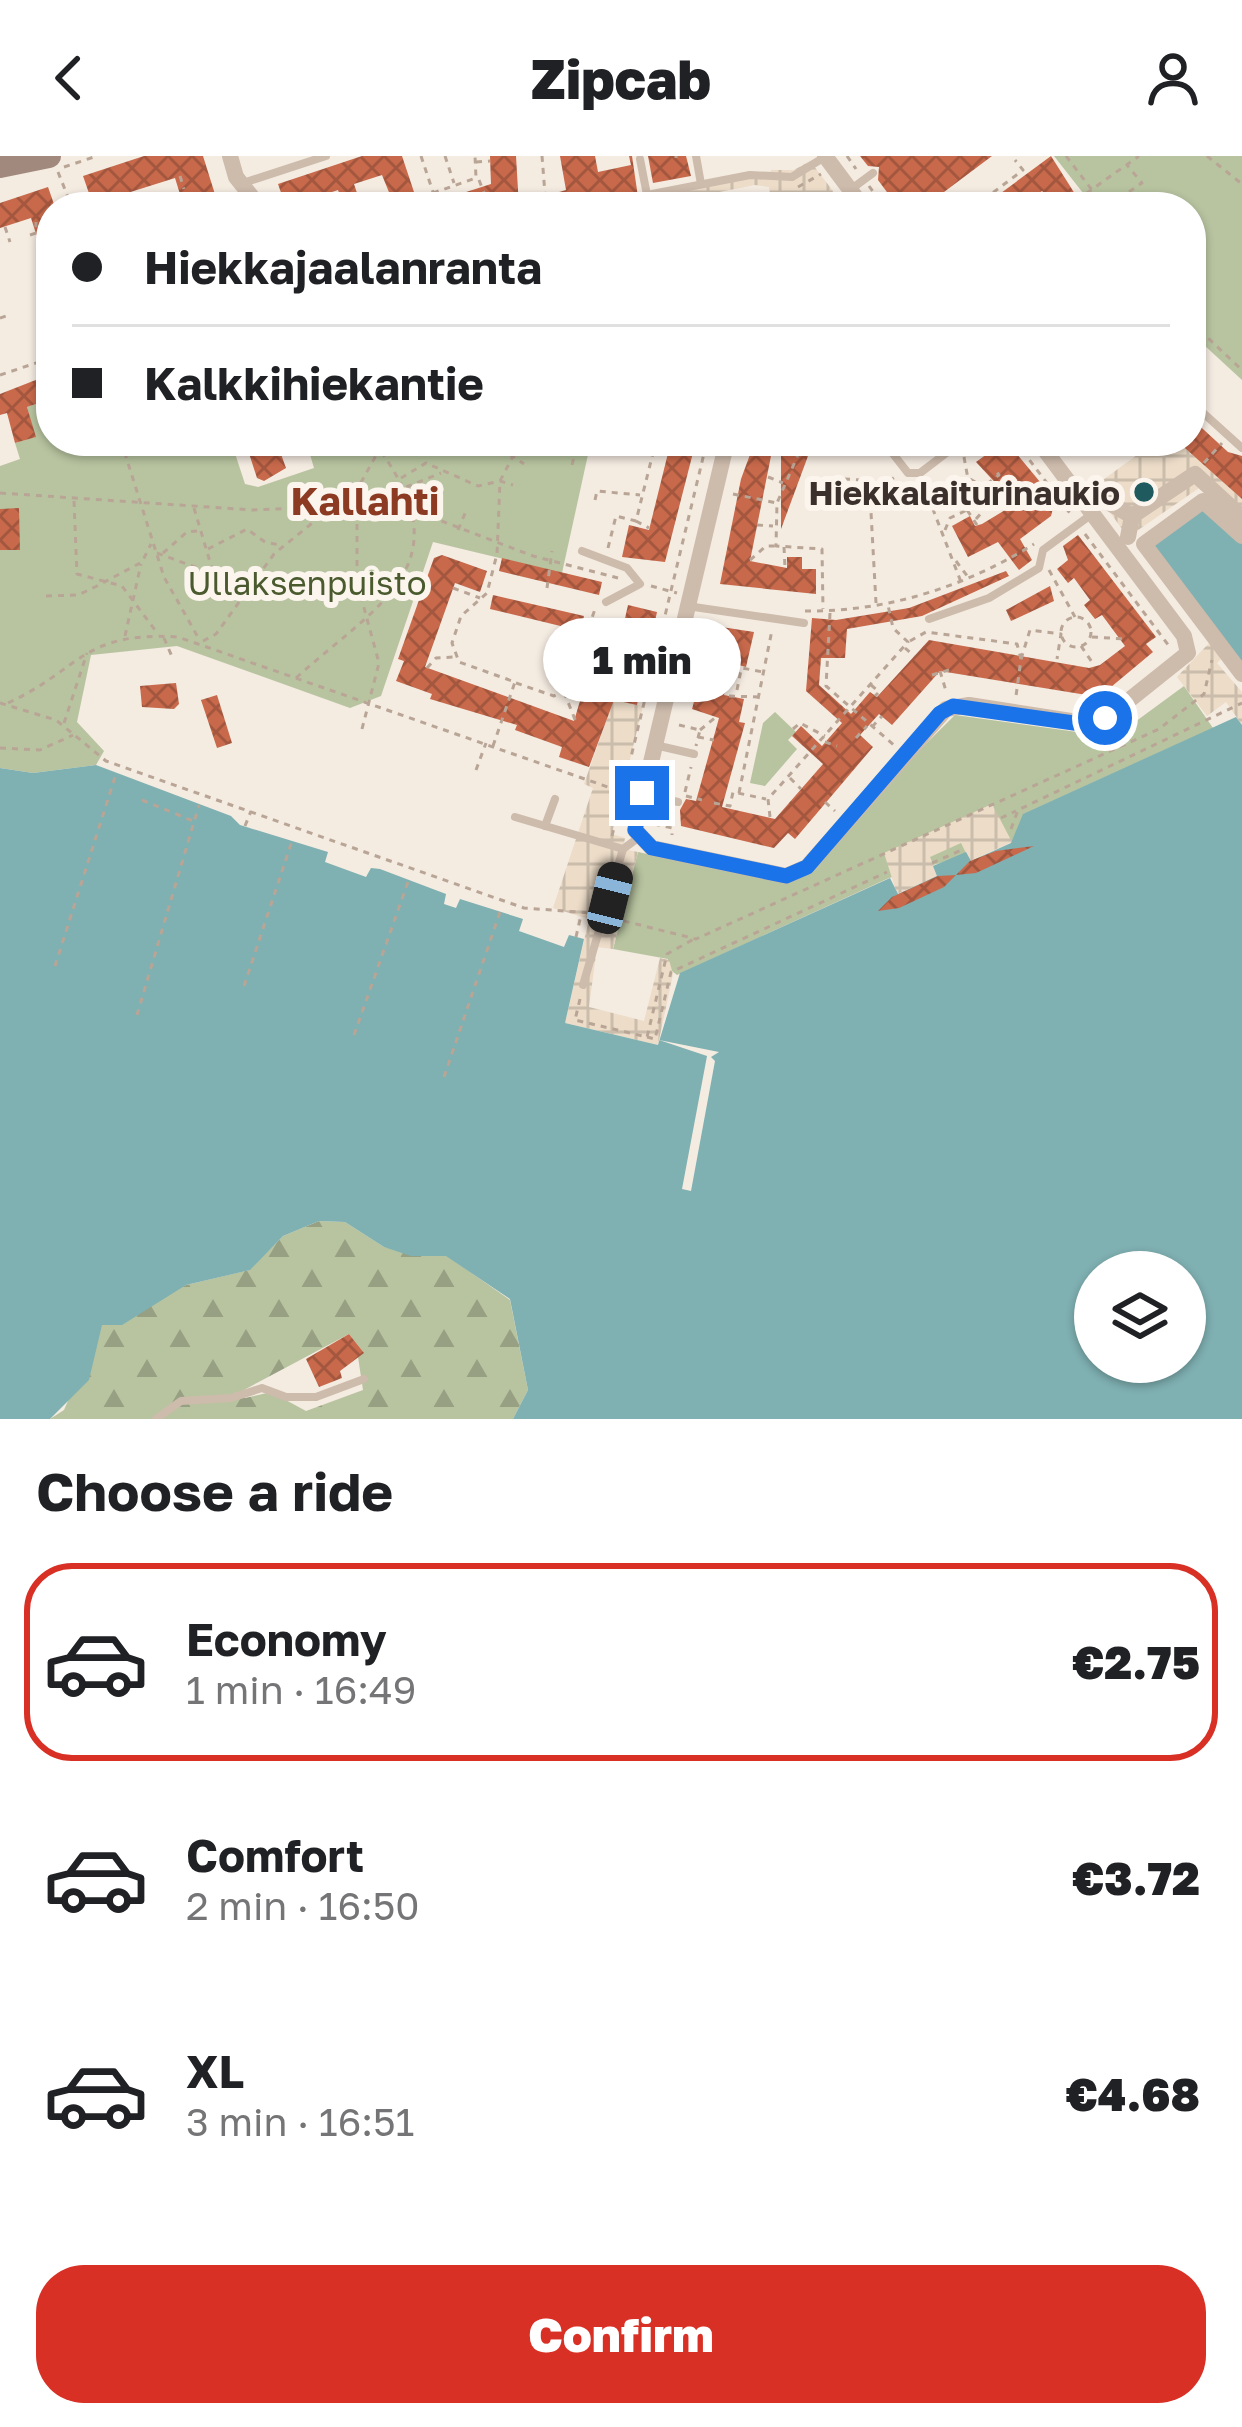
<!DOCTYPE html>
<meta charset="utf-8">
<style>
:root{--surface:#fff;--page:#f2f2f2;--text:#202124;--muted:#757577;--line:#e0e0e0;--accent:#d93025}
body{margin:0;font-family:"Golos Text",sans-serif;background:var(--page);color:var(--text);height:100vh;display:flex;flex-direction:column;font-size:45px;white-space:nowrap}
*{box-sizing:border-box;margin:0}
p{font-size:39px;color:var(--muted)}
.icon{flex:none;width:66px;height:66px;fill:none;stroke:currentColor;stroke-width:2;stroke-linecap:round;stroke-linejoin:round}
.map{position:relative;height:1263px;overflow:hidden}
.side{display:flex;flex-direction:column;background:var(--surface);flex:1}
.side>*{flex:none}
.guide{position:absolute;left:36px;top:36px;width:1170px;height:264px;border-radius:48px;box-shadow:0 3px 9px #0004;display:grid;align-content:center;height:264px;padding:0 36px;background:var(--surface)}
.buttons{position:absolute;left:1074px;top:1095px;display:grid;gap:24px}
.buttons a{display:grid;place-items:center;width:132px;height:132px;border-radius:50%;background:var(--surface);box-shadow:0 3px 9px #0004;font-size:60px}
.end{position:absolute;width:54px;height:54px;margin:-27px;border:15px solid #1a73e8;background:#fff;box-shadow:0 0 0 6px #fff}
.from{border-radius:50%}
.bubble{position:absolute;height:84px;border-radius:42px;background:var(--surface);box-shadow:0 3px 9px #0004;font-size:39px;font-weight:800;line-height:84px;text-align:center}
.car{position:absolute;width:36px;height:72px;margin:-36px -18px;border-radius:15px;box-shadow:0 0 9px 3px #0007;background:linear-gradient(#222 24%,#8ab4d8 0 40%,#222 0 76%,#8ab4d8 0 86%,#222 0)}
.guide b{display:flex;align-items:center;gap:42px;height:114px;font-size:45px}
.guide b+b{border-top:3px solid var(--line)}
.guide i{width:30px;height:30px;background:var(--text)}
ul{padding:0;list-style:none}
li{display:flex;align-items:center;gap:36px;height:198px;margin:0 24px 18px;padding:0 12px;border:6px solid transparent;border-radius:48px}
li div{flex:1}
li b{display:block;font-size:45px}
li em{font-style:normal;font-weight:800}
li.selected{border-color:var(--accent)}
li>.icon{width:108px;height:108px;stroke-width:1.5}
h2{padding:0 36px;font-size:54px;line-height:144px}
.cta{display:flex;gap:24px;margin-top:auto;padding:24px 36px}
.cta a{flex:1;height:138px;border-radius:48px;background:var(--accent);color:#fff;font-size:48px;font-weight:800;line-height:138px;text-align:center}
header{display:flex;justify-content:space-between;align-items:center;height:156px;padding:0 36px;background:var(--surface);font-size:54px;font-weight:800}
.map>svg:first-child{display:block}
.forest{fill:url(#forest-firs);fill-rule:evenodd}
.green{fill:#b8c4a0}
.plaza{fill:url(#plaza-grid)}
.water{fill:#7fb0b2;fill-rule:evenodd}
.pier{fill:#f4ebe1}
.building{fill:url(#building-cross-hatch)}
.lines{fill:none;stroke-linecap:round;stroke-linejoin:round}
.path{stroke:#b9a596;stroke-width:3;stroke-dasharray:6 6;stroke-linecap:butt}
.lane{stroke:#cdbbac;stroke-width:8}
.street{stroke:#cdbbac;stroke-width:16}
.secondary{stroke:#a18a7d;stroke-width:24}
.route{stroke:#1a73e8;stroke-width:15}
.poi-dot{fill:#1f5a5e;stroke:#fbf5ee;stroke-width:4.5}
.labels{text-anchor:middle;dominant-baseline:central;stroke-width:12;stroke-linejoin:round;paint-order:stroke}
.poi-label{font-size:33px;font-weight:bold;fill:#3b302b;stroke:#fbf5ee;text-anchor:end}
.park-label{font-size:33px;fill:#4a5a2e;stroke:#fbf5ee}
.quarter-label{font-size:39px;font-weight:bold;fill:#8c3b22;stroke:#fbf5ee}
</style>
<header><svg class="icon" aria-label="back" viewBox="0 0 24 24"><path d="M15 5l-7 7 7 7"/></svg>Zipcab<svg class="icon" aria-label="person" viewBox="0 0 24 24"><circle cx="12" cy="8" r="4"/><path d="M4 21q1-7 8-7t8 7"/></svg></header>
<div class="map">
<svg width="1242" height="1263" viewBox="0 0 1242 1263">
<defs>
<pattern id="forest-firs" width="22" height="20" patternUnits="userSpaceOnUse" patternTransform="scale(3)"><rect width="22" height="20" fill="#b8c4a0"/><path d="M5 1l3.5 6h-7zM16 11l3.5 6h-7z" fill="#97a083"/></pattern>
<pattern id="plaza-grid" width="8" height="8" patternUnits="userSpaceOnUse" patternTransform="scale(3)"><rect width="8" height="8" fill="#ecdcc8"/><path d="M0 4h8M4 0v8" fill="none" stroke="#cbbdac"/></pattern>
<pattern id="building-cross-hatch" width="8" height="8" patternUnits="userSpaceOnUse" patternTransform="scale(3)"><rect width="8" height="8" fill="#c8694b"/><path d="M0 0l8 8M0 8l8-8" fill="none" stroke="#a4573f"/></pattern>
</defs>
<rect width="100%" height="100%" fill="#f4ebe1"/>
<path class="forest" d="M319 1065 345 1066 384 1091 446 1099 510 1144 528 1234 513 1263H50L64 1254 101 1169 186 1129 249 1114 283 1080ZM349 1178 363 1196 358 1201 363 1234 306 1255 271 1236 245 1242 242 1235Z"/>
<g class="green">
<polygon points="1054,0 1242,0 1242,224 1191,177 1191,51 1094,51"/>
<polygon points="51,243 51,285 231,285 245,328 258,331 314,312 306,285 591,285 562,417 433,386 381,540 350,552 177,490 91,499 77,566 104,595 96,609 33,617 0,612 0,310 20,303 15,287 35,281 27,251"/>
<polygon points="1184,530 1213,572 1024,658 1012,686 889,722 677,819 668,812 668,803 613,793 638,696 785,727 955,559 1077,576 1116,564 1124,574"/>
<polygon points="775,556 796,576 788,584 797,593 765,630 750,627 763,567"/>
</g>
<g class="plaza">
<polygon points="810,5 833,35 826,51 772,51 769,31 755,29 643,51 642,40 750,19 770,20 771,14 794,14"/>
<polygon points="1156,285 1177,285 1242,343 1242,367 1202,330 1128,381 1092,332"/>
<polygon points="1211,485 1242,510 1242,526 1223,501 1217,507 1242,536 1242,569 1226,546 1207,560 1177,521"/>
<polygon points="614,543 643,550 612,678 625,682 623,693 638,696 613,793 597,791 589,851 644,865 660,802 669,804 673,818 658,889 565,867 589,763 553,752 593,632 584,628"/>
<polygon points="992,648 1012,686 970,705 961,687 930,701 938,720 897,738 884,697"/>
</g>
<g class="water">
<polygon points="1206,351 1242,385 1242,510 1153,390"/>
<path d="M1236 561 1242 569V1263H513L528 1234 510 1143 446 1100H411L384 1091 345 1066 319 1065 283 1080 250 1114 186 1129 122 1169H102L89 1224 50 1263H0V612L33 617 96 609 231 660 240 669 328 696 325 706 366 721 371 712 380 713 446 738 444 748 456 752 460 743 523 763 519 775 564 791 569 779 584 783 565 867 658 889 680 817 890 722 898 738 937 720 933 710 966 696 971 705 1011 687 1023 658ZM1095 1116H1185V1206H1095Z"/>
</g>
<polygon class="pier" points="659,884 719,896 711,901 715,905 691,1035 682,1033 707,900"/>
<g class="building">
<polygon points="144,0 203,0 219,51 184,51 175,22 102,45 100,40 91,43 83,20"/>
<polygon points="362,0 402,0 419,51 395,51 382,19 354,28 357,37 341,42 338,34 311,43 309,51 286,51 278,28"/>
<polygon points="490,0 516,0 519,51 464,51 460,38 491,28"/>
<polygon points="560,0 595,0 598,16 631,9 629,0 632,0 638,41 562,51 559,36 566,34"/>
<polygon points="648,0 686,0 691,20 653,27"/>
<polygon points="860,0 992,0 924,51 898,51 878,24 879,11 868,10"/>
<polygon points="1051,0 1075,38 1059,50 1042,35 1021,51 982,51"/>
<polygon points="48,31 55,51 51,80 38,84 31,62 0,72 0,47"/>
<polygon points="51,218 51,243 27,251 36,281 15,287 7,257 0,259 0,238"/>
<polygon points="1191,262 1228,296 1242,300 1242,343 1177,285 1191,285"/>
<polygon points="245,285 314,285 314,287 281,298 286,312 264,325 257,322"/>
<polygon points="671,285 696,285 665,406 622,401 629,369 649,374"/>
<polygon points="755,285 774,285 750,405 787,412 787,401 802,401 802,413 816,413 816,438 720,428 741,323"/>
<polygon points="977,285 1006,285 1055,344 1051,360 1020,383 1032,404 1019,414 998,386 968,401 952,370 970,360 975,370 982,368 1015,348 976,306 987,298"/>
<polygon points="781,290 808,300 781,373"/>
<polygon points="19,352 20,394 0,394 0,353"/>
<polygon points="1078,379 1156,481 1146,488 1153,496 1099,541 940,515 892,569 879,558 860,579 873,591 795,683 788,677 774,692 681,670 680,654 686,643 696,645 719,562 692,553 715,470 754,476 746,511 731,507 724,539 744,543 739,566 745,567 722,651 775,663 823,608 792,580 801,570 822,590 842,567 806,535 812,462 836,464 909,452 1006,415 1009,420 922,460 847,473 845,502 821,502 819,529 851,558 870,536 877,541 929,484 1089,512 1100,509 1125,490 1102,459 1095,463 1084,449 1090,444 1074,422 1068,427 1057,413 1068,404 1063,390"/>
<polygon points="442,399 487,415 480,436 455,427 425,511 574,565 591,508 613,516 628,449 657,456 637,549 614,544 589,611 559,601 562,591 515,574 517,569 430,543 432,538 396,525 404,505 398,503 434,402"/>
<polygon points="502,402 602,426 599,439 499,415"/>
<polygon points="1050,430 1054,445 1011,465 1006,454"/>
<polygon points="493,439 584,460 581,475 490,453"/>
<polygon points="176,527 179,548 174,553 142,551 140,530"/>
<polygon points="217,539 232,587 217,592 201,544"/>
<polygon points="1034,690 976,717 956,719 970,705 996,695"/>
<polygon points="956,719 944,731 899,752 878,755 892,741 938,720"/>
<polygon points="349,1178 364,1197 340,1215 342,1222 319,1231 306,1203"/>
</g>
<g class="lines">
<g class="path">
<polyline points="421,0 438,51"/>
<polyline points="445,0 454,27"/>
<polyline points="542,0 546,51"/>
<polyline points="676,0 676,2"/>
<polyline points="847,0 856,13"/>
<polyline points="1066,0 1105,51"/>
<polyline points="1207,0 1242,28"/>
<polyline points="476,6 490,5"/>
<polyline points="64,11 97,0"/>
<polyline points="58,16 72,51"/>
<polyline points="180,20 184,33"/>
<polyline points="479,24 485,39"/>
<polyline points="869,30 884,51"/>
<polyline points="798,31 821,18"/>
<polyline points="433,37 476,22 475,0"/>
<polyline points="362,39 374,40 379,51"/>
<polyline points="1037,39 1042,51"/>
<polyline points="120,40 124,51"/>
<polyline points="961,44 966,51"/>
<polyline points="826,51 833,41"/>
<polyline points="889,51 895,46"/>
<polyline points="974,51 1023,14 1015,4"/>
<polyline points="1067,51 1139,0"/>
<polyline points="1117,51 1114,46 1142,27 1127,9"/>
<polyline points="5,71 10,86"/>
<polyline points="30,79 36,77 36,66"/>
<polyline points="1191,153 1191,163"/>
<polyline points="0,162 9,159"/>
<polyline points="1191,166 1242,214"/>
<polyline points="1191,216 1202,215"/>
<polyline points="0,219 51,202"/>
<polyline points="121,285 164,421 199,483"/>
<polyline points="490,285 524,308"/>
<polyline points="662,285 670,288"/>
<polyline points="804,285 777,347 776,390 822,393 823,453"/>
<polyline points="1015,285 1072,360"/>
<polyline points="1069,298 1087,285"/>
<polyline points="964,301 968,323 957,339 977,369"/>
<polyline points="1204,307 1222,287"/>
<polyline points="572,309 578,285"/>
<polyline points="768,321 783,327"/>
<polyline points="401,322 426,307 478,330 500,325 513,329"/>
<polyline points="844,323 880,325"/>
<polyline points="970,323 1003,342 1018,341"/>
<polyline points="987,328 999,319 996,315"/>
<polyline points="924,330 961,426"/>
<polyline points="406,331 441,317"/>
<polyline points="0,337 253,354 371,349 431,361 533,400 618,422"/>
<polyline points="733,338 777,347"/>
<polyline points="595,344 597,335 640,339"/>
<polyline points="74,345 77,418 122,430 158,478"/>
<polyline points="194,352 213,416"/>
<polyline points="976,363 997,339"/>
<polyline points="636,365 649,372"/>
<polyline points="757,369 773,370"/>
<polyline points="458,374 466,355"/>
<polyline points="945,374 950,362 967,354"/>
<polyline points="1085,378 1169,490"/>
<polyline points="784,391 785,412"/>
<polyline points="608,392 616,360 636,365 656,285"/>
<polyline points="208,393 247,373 265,386 280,389"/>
<polyline points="157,397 214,418 249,446"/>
<polyline points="163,397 187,376 197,375"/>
<polyline points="750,404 766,390 776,390"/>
<polyline points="956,405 968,421"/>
<polyline points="1049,414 1075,461"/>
<polyline points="651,430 677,437"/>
<polyline points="453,432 480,442"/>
<polyline points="547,432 552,395"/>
<polyline points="46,440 78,439 95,431 142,406 151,388"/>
<polyline points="876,447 870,338 895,321"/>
<path d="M805 455C886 456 965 431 1034 388"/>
<polyline points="830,457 826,530 895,590"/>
<circle cx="1076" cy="476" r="15"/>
<polyline points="588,478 620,487"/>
<polyline points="125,480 141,408"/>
<polyline points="1092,481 1126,483"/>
<polyline points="164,482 173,503"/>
<polyline points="203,485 216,478 274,398 332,351"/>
<polyline points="910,485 926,476 1017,488 1021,503 1016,540"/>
<polyline points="1081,490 1094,509"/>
<polyline points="585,491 605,499 613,516"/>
<polyline points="905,492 914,500"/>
<polyline points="1021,503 1030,474 1061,478 1057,503"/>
<polyline points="734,505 742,512 763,516"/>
<polyline points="427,512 436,502 454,501"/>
<polyline points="940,515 946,535"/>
<polyline points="932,519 949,514"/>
<path d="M296 522C375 450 463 411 382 297"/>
<polyline points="516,527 554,540 568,533 595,453"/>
<polyline points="871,529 879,536 875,540"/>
<polyline points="737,534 741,514"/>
<polyline points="564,536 576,566"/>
<polyline points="729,540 760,541"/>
<polyline points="0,547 56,564 106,605 524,752 591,757"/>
<path d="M8 547C81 513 83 475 178 481L622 636"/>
<polyline points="64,567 87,497"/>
<polyline points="679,569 700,574 696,590"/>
<polyline points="872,571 882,560"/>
<polyline points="362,573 379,507 357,426 357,347 359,330 384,285"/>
<polyline points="793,573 800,567 825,580"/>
<polyline points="700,574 716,561"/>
<polyline points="698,581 714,584"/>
<polyline points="856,582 867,570"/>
<polyline points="825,586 837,590"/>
<polyline points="493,590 515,526 459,506 452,487 461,460 487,437 497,398 500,325 521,285"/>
<polyline points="0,592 40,594 73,579"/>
<polyline points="476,614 486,587"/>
<polyline points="790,622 801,633"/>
<polyline points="685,636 691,611"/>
<polyline points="739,637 772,474"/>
<polyline points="686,640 702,644"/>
<polyline points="142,644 193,665"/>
<polyline points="825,646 835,655"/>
<polyline points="714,647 730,650 733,636 766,643"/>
<polyline points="770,661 768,643 908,486 893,472 888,449"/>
<polyline points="1001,662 1016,655"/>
<polyline points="654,668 672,672 672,679"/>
<polyline points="245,670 251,655"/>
<polyline points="1011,673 1018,654 1242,547"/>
<polyline points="612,680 707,285"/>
<polyline points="932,707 964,693"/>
<polyline points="612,762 696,783 1159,573 1204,538 1212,504"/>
<polyline points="576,781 581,759"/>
<polyline points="55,810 116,618"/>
<polyline points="244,830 293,682"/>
<polyline points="580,843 575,864 647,881 667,798 694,783"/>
<polyline points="137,859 199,649"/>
<polyline points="354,879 409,723"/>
<polyline points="647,881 655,883 671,816 887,716"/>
<polyline points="444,921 500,756"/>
</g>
<g class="lane">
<polyline points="696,0 701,28"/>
<polyline points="640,3 647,39 750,19 792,21 823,2"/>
<polyline points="243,27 326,0"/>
<polyline points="850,34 873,17"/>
<polyline points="1191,246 1242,292"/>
<polyline points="841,285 868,295 880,285"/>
<polyline points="883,285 908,317 920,317 962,285"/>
<polyline points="582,395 627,412 640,428 606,446"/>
<polyline points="687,450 804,467"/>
<polyline points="929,463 989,442 1039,412 1043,394 1092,358"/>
<polyline points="655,589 694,598"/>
<polyline points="644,638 678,646"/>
<polyline points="515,661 623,693 638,682"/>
<polyline points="545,670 555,643"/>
<polyline points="583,829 623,693"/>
<polyline points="156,1263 181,1245 231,1242 262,1232 286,1241 316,1241 364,1223"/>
</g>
<g class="street">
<polyline points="230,0 236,21 260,51"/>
<polyline points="825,0 863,51"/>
<polyline points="727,285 635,674 652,692 786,720 807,711 946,553 969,549 1090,568 1113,557 1188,497 1184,480 1038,285"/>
<polyline points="1097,340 1132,360"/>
<polyline points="1242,380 1203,345 1144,388 1242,518"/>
<polyline points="1128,381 1132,360 1195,318 1242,361"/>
</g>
<polyline class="secondary" points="0,10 49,0"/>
</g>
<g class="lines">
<polyline class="route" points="642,637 635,674 652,692 786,720 807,711 940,557 953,550 1081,568 1105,562"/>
</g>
<circle class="poi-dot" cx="1144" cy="336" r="12"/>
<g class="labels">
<g class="poi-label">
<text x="1120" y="336">Hiekkalaiturinaukio</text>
</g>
<g class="park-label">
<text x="307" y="426">Ullaksenpuisto</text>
</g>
<g class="quarter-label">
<text x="365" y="344">Kallahti</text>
</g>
</g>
</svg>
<div class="buttons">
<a><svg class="icon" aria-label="layers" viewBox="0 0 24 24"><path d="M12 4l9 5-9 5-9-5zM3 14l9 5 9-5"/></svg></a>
</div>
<i class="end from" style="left:1105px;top:562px"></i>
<i class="end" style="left:642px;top:637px"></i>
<div class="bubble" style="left:543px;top:462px;width:198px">1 min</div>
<i class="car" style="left:610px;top:742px;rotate:14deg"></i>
<div class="guide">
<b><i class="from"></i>Hiekkajaalanranta</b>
<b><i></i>Kalkkihiekantie</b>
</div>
</div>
<section class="side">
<h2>Choose a ride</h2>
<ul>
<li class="selected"><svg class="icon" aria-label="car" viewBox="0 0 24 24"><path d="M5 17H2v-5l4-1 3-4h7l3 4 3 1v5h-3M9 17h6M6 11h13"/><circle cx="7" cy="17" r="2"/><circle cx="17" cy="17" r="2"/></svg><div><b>Economy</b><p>1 min · 16:49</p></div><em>€2.75</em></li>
<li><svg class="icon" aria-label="car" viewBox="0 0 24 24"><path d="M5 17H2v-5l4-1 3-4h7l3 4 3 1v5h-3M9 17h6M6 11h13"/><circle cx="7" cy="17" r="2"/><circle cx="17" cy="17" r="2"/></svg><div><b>Comfort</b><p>2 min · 16:50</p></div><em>€3.72</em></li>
<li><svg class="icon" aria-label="car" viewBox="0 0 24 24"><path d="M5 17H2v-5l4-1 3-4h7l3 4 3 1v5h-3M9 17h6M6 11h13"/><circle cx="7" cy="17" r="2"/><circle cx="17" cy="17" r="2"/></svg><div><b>XL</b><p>3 min · 16:51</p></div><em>€4.68</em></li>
</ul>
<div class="cta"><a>Confirm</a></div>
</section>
